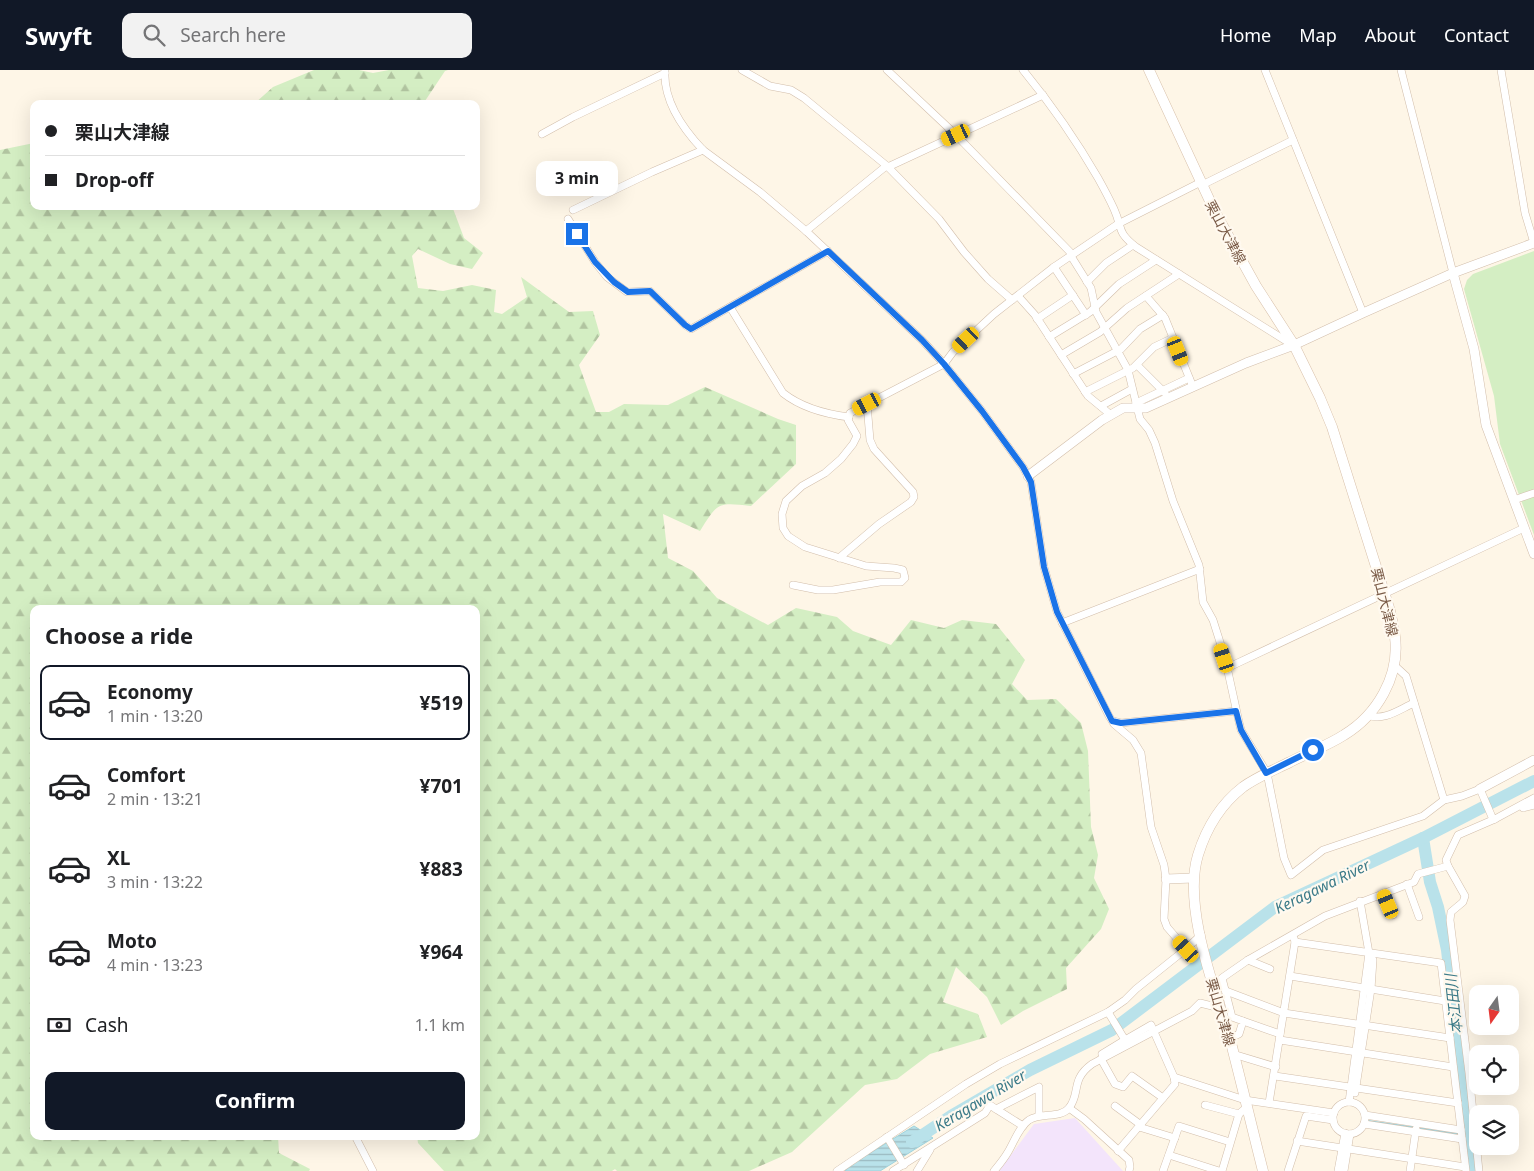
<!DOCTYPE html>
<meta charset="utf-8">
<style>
:root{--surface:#fff;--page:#f2f2f2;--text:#202124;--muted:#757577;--line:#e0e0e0;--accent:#111827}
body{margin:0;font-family:"Noto Sans","Noto Sans JP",sans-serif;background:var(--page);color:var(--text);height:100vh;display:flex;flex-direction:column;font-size:19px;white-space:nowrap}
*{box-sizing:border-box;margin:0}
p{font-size:16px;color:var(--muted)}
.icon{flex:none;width:28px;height:28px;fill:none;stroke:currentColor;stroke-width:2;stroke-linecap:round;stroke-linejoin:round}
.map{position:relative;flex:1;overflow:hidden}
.panel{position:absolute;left:30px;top:535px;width:450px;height:535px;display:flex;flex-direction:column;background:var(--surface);border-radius:10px;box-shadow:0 5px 20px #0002}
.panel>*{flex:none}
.hud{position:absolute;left:30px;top:30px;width:450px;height:110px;border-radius:10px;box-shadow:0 5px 20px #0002;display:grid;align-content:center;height:110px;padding:0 15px;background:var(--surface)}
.needle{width:32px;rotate:194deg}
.controls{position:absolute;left:1469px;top:915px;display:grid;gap:10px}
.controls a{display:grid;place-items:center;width:50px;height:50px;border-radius:10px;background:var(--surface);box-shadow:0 5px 20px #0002;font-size:25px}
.end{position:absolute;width:22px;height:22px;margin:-11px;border:6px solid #1a73e8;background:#fff;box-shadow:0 0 0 2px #fff}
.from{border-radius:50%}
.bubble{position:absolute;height:35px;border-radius:10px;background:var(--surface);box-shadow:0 5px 20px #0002;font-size:16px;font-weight:700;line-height:35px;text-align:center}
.car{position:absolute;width:15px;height:30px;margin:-15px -8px;border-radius:6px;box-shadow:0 0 4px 1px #0007;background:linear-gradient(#f5c518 24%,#345 0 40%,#f5c518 0 76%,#345 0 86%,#f5c518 0)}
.hud b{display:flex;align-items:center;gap:18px;height:48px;font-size:19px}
.hud b+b{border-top:1px solid var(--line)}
.hud i{width:12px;height:12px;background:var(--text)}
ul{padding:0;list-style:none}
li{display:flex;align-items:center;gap:15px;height:75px;margin:0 10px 8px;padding:0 5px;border:2px solid transparent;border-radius:10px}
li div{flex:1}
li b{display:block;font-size:19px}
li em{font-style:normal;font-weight:700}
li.on{border-color:var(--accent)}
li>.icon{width:45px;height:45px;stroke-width:1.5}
h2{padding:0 15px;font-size:22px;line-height:60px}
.pay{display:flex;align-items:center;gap:12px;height:55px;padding:0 15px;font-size:19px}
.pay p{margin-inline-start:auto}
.cta{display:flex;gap:10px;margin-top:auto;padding:10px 15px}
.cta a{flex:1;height:58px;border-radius:10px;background:var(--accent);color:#fff;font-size:20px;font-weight:700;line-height:58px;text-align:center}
header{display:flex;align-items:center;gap:30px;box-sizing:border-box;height:70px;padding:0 25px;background:var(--accent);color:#fff}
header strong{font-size:24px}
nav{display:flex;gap:28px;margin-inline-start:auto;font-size:18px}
.search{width:350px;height:45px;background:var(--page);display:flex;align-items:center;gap:12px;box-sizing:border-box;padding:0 18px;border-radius:10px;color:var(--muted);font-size:19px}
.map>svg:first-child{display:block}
.education{fill:#f3e4fb}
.grass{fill:#d4eec3}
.forest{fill:url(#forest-firs)}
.water{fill:url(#water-rules);stroke:#9ed2dd}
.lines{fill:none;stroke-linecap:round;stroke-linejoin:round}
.stream{stroke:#9ed2dd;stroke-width:2}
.river{stroke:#b9e2ea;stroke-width:12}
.minor-casing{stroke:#d2beab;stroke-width:8}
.tertiary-casing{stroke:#d2beab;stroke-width:10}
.secondary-casing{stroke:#d8c0aa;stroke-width:11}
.minor{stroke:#fff;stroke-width:7}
.tertiary{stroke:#fff;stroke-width:9}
.secondary{stroke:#fff;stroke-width:10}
.route{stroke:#1a73e8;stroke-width:6}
.labels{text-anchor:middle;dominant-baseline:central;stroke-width:4.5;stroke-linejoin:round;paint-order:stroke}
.street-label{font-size:14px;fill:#7b5c48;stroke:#fff9ef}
.water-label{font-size:15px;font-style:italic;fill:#3c7b89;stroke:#fff9ef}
</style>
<header>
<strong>Swyft</strong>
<div class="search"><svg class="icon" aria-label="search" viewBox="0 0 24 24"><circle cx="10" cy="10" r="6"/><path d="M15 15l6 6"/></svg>Search here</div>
<nav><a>Home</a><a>Map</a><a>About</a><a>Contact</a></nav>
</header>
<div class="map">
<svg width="1534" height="1101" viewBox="0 0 1534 1101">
<defs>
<pattern id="forest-firs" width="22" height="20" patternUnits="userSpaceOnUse" patternTransform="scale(1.25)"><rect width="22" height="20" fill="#d4eec3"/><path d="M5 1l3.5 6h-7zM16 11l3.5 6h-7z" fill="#b1c4a0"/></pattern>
<pattern id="water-rules" width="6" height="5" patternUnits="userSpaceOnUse" patternTransform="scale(1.25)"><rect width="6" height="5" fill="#b9e2ea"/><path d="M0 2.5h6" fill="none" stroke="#9bbac0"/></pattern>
</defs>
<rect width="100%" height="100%" fill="#fef6e7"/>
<polygon class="education" points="1075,1048 1123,1101 999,1101 1034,1054"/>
<polygon class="grass" points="1534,181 1534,465 1500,374 1494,326 1464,219 1467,210 1473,204"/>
<g class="forest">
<polygon points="314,0 359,0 373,3 389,0 448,0 445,1 423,34 254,34 273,17"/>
<path d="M34 73V136H452L464 168 483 183 472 199 450 194 418 179 412 186 418 218 443 221 472 215 496 220 494 242 502 244 527 227 521 207 569 242 593 241 600 265 579 295 596 342H609L624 334 668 335 705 317 778 349 796 355V394L751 436C718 432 718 432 700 461L663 444 668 488 693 501 717 528 768 555 796 538 837 547 853 561 891 575 911 550 944 558 962 550 996 554 1025 590 1012 614 1027 630 1056 629 1081 653 1088 681 1091 757 1098 785 1094 808 1109 839 1101 859 1066 898 1067 919 1023 941 1001 955 987 927 956 897 943 932 978 944 987 967 930 984 897 1009 865 1015 792 1082 749 1101H617L615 1099 612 1101H444L418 1073 417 1066H476V539H34V1066H278L279 1083 310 1099 309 1101H0V80Z"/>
</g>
<polygon class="water" points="914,1056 933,1068 880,1101 845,1101 854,1093"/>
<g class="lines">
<polyline class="stream" points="1368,1051 1460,1064"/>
<g class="river">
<polyline points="1423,768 1430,812 1438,837 1447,880 1472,1101"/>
<polyline points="912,1072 951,1046 1030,1000 1112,960 1275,837 1423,768 1534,711"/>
</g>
<defs>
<g id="minor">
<path d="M665 0C663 31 683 59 703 80L760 122 806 161 922 270 944 294 982 341 1023 397 1031 412 1044 497 1057 542 1109 646 1114 654 1133 670 1141 683 1151 757 1164 795 1166 809 1164 849 1167 857 1186 879 1136 919 1125 930 1108 942 1000 994 966 1014 837 1101"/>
<polyline points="742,0 770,16 791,20 804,28 887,96 939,149 964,182 988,209 1012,230"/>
<polyline points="887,0 955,64 1070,182 1071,186 1091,218 1096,242 1128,300 1140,349 1149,360 1155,373 1173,431 1199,495 1203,532 1213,550 1225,588 1239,652 1241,660 1267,703 1284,788 1291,805 1323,780 1423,746 1444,730 1462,726 1480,719 1492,747 1495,749"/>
<path d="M1023 0C1051 34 1076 70 1098 108 1103 117 1109 128 1114 139 1123 159 1116 161 1136 177L1291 274"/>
<polyline points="1265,0 1363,243"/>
<polyline points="1401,0 1453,203"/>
<polyline points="1501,0 1525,143 1534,173"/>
<polyline points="542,64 573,47 665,3"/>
<polyline points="1202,115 1293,70"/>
<polyline points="573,140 652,102 703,80"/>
<polyline points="568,149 595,192 607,207 627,222 650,221 685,255 691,259 828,181"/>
<polyline points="806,161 885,97 890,96 1043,25"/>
<polyline points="1054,197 1086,245"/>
<polyline points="1087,212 1106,193 1133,175"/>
<polyline points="1018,226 1035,245 1088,326 1111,345"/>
<polyline points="1146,226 1165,248 1193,317"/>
<path d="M730 237 783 323C802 338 825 344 849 347"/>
<polyline points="1037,249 1073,225"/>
<polyline points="1049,267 1090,242 1119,214 1156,190"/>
<polyline points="1061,285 1100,262 1127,238 1179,204"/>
<polyline points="1137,295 1165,323"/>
<polyline points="1073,304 1121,279 1140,259 1163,245"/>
<polyline points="1085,322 1133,298 1154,277 1173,268"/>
<polyline points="1136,333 1189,308"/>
<polyline points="1101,336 1132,319"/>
<polyline points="1514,430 1534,423"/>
<polyline points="839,488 879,454 911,432 914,427 913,422 874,379 870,370 867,334"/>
<polyline points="793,515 818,520 833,520 880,512 901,512 905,508 903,500 894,498 866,496 805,477 788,466 783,458 782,444 786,431 802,416 825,403 841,389 853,374 857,366 848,350 850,343 944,294 953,282 994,244 1054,197 1118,154 1201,112"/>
<polyline points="1062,553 1200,499"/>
<polyline points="1394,595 1406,606 1444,730"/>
<polyline points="1227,598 1524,458"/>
<path d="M1368 645C1383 652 1400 639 1414 633"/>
<polyline points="1113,651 1121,653 1236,641"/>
<polyline points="1522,735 1523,738 1534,735"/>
<polyline points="1448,796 1465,826 1463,832 1451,842 1450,850 1469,1003 1479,1101"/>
<polyline points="1407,814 1419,847"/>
<polyline points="1384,823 1393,845"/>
<polyline points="1295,872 1441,893 1466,1101"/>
<polyline points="1186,879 1201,865"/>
<polyline points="1248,890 1270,899"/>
<polyline points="1290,906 1445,931"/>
<polyline points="1226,921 1284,943 1450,968"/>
<polyline points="1108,942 1125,970 1151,955 1174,1007 1175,1014 1118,1081"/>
<polyline points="1243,951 1280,964"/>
<polyline points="1229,968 1239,964 1243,951 1232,947 1222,908 1248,890 1325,846 1414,812 1418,804 1448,796 1446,790 1458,765 1495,749 1534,728"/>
<polyline points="1280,970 1453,997"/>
<polyline points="1102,984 1125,970"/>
<polyline points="1233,984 1276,997"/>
<polyline points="1101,989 1115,1014 1123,1017 1132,1006 1163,1028"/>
<polyline points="1275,1006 1458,1033"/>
<polyline points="1174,1007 1245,1030 1334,1043"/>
<polyline points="1355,1023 1371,919 1373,890 1369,883"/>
<polyline points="1349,1032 1369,883 1360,831"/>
<circle cx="1349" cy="1048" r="16"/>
<polyline points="1269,1033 1295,872 1294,868"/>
<polyline points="1205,1035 1239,1044"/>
<polyline points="1115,1036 1141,1055"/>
<polyline points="1069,1038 1084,1049 1129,1090 1130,1097 1129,1101"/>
<polyline points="996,1039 1023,1056"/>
<polyline points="1365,1045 1461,1060"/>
<polyline points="1364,1054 1462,1069"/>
<polyline points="1139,1057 1175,1068"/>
<polyline points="355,1066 373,1101"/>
<polyline points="887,1067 904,1095"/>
<polyline points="1297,1071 1465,1097"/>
<polyline points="1169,1085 1219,1101"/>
<polyline points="893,1101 985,1043 990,1035 996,1039 1039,1017 1039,1046"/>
<polyline points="917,1101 930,1080"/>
<path d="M994 1101C999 1095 1004 1089 1008 1082 1014 1072 1019 1057 1029 1050 1041 1042 1060 1049 1069 1038 1081 1023 1070 1010 1092 994L1192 941 1200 933 1220 938"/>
<polyline points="1163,1101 1179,1056 1230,1072"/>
<polyline points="1222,1101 1239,1044 1247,1037"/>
<polyline points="1288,1101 1306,1046 1333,1050"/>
<polyline points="1338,1101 1345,1063"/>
<polyline points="1344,1101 1350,1064"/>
<polyline points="1410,1101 1416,1059"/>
</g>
<g id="tertiary">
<polyline points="1453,203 1474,279 1486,355 1534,484"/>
<polyline points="1028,406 1102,350 1123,338 1146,338 1246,293 1294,275 1363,243 1453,203 1534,173"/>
<polyline points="1480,719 1534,690"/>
<polyline points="1166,809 1194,808"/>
</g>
<path id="secondary" d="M1149 0 1215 142 1256 216 1294 275 1320 328 1332 357 1390 541C1392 550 1394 558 1395 567 1400 606 1377 645 1344 665 1327 676 1307 683 1290 692 1274 700 1257 707 1243 717 1221 734 1206 759 1198 785 1182 837 1216 922 1231 973 1242 1015 1252 1058 1263 1101"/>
</defs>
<use href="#minor" class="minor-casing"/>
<use href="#tertiary" class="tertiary-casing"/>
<use href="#secondary" class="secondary-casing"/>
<use href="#minor" class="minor"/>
<use href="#tertiary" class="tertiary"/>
<use href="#secondary" class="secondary"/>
</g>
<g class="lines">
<polyline class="route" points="577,164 595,192 614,212 628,222 650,221 685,255 691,259 828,181 922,270 944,294 982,341 1023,397 1031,412 1044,497 1057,542 1112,651 1121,653 1236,641 1241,660 1266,703 1313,680"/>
</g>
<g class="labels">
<g class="street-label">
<text transform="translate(1226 162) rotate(62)">栗山大津線</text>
<text transform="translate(1385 532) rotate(76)">栗山大津線</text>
<text transform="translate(1221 942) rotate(74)">栗山大津線</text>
</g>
<g class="water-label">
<text transform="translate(1322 816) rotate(-26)">Keragawa River</text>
<text transform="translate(1453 934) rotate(-96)">本江田川</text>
<text transform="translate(980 1030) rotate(-31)">Keragawa River</text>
</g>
</g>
</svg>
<div class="controls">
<a><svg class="needle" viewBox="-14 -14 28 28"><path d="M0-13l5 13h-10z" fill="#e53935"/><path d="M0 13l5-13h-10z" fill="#757577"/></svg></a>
<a><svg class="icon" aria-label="locate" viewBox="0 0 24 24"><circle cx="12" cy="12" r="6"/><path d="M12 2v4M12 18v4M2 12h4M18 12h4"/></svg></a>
<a><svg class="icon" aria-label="layers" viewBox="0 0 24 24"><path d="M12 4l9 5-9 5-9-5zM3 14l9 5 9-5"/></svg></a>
</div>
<i class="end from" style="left:1313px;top:680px"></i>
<i class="end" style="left:577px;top:164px"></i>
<div class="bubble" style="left:536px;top:91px;width:82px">3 min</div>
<i class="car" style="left:956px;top:65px;rotate:245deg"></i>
<i class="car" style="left:966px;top:270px;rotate:227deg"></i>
<i class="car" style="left:1178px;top:281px;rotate:158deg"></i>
<i class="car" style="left:867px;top:334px;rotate:243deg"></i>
<i class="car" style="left:1224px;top:588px;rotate:342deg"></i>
<i class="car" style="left:1388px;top:834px;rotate:337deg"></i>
<i class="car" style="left:1186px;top:879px;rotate:318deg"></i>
<div class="hud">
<b><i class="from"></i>栗山大津線</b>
<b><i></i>Drop-off</b>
</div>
<section class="panel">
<h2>Choose a ride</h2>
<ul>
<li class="on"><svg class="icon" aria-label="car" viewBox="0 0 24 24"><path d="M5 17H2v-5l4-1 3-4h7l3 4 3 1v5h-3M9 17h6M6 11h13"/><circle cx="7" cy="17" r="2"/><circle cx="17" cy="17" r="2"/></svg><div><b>Economy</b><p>1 min · 13:20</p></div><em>¥519</em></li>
<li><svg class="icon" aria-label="car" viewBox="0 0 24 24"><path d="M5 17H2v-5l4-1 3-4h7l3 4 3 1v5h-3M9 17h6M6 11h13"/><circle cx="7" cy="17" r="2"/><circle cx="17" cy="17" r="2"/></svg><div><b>Comfort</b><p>2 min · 13:21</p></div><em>¥701</em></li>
<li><svg class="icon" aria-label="car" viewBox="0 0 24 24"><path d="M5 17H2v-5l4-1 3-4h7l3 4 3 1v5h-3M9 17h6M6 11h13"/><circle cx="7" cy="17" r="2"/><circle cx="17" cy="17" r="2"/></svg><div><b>XL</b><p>3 min · 13:22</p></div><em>¥883</em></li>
<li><svg class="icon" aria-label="car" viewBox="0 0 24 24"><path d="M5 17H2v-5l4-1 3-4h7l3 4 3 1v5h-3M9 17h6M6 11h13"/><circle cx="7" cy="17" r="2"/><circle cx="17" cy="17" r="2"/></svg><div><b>Moto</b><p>4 min · 13:23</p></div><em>¥964</em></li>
</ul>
<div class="pay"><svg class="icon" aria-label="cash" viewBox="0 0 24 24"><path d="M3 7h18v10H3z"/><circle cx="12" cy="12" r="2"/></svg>Cash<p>1.1 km</p></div>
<div class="cta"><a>Confirm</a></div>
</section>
</div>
